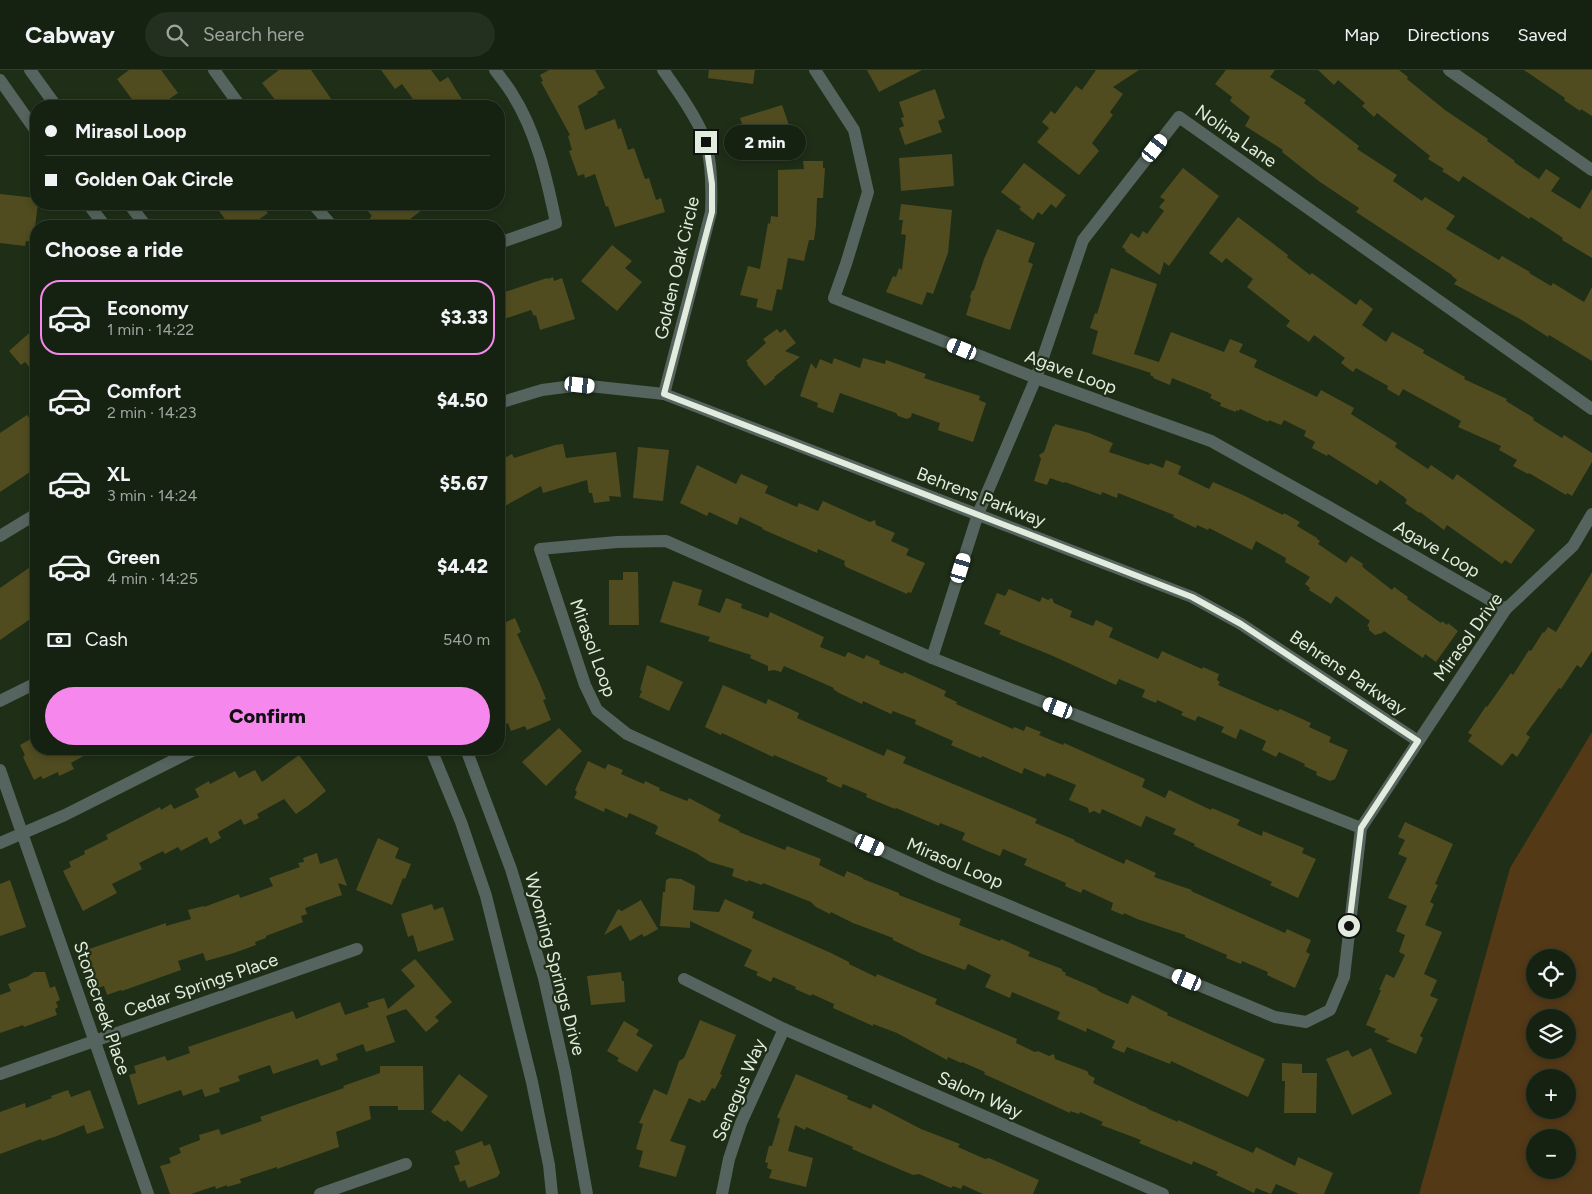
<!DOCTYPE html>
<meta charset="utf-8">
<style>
:root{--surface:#162211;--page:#232f1f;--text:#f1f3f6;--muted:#9ea49f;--line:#353f31;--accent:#f688ed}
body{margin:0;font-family:Figtree,sans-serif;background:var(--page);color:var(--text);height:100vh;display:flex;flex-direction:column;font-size:19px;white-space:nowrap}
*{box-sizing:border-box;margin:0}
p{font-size:16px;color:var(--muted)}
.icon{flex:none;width:28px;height:28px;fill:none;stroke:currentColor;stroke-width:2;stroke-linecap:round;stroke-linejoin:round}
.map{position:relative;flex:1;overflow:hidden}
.sheet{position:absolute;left:30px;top:150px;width:475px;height:535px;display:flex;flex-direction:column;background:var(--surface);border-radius:20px;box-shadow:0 2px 8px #0003,0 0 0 1px var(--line)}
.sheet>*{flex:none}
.guide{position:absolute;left:30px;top:30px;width:475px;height:110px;border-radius:20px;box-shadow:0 2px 8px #0003,0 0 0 1px var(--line);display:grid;align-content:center;height:110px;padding:0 15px;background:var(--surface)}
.buttons{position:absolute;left:1526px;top:879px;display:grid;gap:10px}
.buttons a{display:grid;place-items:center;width:50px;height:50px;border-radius:50%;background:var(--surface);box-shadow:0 2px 8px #0003,0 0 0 1px var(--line);font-size:25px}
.end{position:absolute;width:22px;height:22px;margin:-11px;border:6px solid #e2ecde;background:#111;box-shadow:0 0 0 2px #111}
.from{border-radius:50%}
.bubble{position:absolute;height:35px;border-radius:18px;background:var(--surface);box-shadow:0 2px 8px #0003,0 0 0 1px var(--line);font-size:16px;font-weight:800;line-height:35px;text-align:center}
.car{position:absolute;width:15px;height:30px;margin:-15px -8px;border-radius:6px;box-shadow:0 0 4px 1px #0007;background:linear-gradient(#fff 24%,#345 0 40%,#fff 0 76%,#345 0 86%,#fff 0)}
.guide b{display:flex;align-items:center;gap:18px;height:48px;font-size:19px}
.guide b+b{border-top:1px solid var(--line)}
.guide i{width:12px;height:12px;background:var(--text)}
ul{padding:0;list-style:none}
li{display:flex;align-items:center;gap:15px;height:75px;margin:0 10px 8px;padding:0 5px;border:2px solid transparent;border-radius:20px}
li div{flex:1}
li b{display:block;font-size:19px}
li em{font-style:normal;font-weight:800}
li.active{border-color:var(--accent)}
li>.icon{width:45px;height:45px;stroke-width:1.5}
h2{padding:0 15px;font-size:22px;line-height:60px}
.pay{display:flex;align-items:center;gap:12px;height:55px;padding:0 15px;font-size:19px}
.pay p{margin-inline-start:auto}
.cta{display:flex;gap:10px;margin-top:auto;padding:10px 15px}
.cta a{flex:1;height:58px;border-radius:30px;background:var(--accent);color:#111;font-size:20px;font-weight:800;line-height:58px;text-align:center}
header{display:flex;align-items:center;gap:30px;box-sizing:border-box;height:70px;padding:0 25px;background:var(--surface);border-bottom:1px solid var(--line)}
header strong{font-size:24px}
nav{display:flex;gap:28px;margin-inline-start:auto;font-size:18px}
.search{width:350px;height:45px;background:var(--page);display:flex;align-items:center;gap:12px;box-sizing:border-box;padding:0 18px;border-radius:28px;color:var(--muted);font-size:19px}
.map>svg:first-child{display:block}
.green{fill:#543917;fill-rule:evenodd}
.building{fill:#504c20}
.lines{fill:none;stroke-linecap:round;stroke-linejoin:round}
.minor{stroke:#55645e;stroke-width:12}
.tertiary{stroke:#55645e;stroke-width:12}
.route{stroke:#e2ecde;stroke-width:6}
.labels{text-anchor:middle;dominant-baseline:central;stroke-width:4.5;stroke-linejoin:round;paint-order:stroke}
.street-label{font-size:18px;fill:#e2ecde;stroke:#1e2e17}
</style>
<header>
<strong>Cabway</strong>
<div class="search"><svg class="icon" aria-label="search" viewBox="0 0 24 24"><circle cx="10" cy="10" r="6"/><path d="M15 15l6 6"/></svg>Search here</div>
<nav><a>Map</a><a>Directions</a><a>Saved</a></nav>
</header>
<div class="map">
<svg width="1592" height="1124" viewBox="0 0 1592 1124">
<rect width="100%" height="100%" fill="#1e2e17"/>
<path class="green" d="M1592 662V1124H1419L1510 798ZM1535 888H1568V920H1535ZM1535 948H1568V980H1535ZM1535 1008H1568V1040H1535ZM1535 1068H1568V1100H1535Z"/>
<g class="building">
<polygon points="129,0 161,0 178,23 159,36 155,31 148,36 137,36 117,9"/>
<polygon points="279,0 311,0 336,36 280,36 262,13"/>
<polygon points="381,0 431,0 440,12 448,7 466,36 418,36 402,14 395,19"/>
<polygon points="549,0 595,0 605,18 597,22 598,24 578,36 585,60 615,49 618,59 621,58 628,80 634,78 645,109 649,108 656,130 661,128 665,142 615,157 608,136 606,137 595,104 585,108 584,104 578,106 569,81 572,80 568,66 570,65 541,12 543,11 540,5"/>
<polygon points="709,0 755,0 753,14 708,8"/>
<polygon points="867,0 922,0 879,22"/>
<polygon points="1096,0 1139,0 1113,17 1123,24 1110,42 1113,45 1092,73 1099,81 1079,105 1037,72 1049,58 1042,52 1051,41 1055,44 1076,16 1082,20"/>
<polygon points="1226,0 1275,0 1270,7 1306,30 1304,33 1359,76 1357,79 1397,105 1393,111 1422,131 1425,127 1455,146 1446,159 1499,190 1502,186 1530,202 1529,203 1551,216 1553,213 1584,232 1592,217 1592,291 1549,265 1548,267 1520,249 1454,214 1457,210 1452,206 1452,205 1356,142 1359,138 1320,112 1282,82 1283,80 1245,56 1250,47 1230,31 1232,27 1215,14"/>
<polygon points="1318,0 1399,0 1408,7 1407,9 1445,40 1488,69 1487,71 1515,91 1514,92 1539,109 1546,99 1560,108 1551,121 1580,139 1592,119 1592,188 1562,170 1563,168 1531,147 1529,149 1463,106 1459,112 1442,101 1444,99 1428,89 1430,86 1377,43 1374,47 1362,36 1365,33 1338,10 1334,15"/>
<polygon points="1524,0 1592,0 1592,46 1581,39 1580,41 1564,30 1565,28"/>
<polygon points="935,19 945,48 938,51 942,62 905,75 899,58 904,56 901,48 904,47 899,32"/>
<polygon points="782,35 794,70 792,71 793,73 750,84 748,77 745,78 738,55 742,54 740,48"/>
<polygon points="952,84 954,116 901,121 899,88"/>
<polygon points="803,91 823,91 823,98 825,98 823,128 817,128 816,156 814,170 809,170 804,191 788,188 782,220 777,219 772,241 756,237 758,229 740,225 748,196 760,199 768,153 770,154 771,146 778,147 778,100 804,99"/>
<polygon points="1024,93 1066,125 1056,138 1051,134 1042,145 1038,142 1033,150 1019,139 1021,137 1001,122"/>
<polygon points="1183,98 1219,126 1169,196 1164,192 1160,205 1125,181 1126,180 1122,177 1131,163 1139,168 1143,161 1147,164 1164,141 1159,137 1165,130 1160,127"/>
<polygon points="0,124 36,128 36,134 38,134 33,172 26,171 25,176 0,173"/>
<polygon points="214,134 261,134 268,143 250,156 230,156"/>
<polygon points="362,134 430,134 401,156 377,156 370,148 372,146"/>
<polygon points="901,134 952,140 948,183 933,224 927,222 922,235 886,222 893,206 896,207 899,198 902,200 906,165 901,164 903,150 899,150"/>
<polygon points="1238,147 1288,185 1287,187 1310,205 1312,203 1356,235 1360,229 1373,239 1362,255 1386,272 1392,262 1424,280 1423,283 1465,307 1464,309 1507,329 1506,331 1534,348 1533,350 1562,368 1564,365 1592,383 1592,392 1572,426 1567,423 1566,425 1529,403 1528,404 1513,396 1517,390 1499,380 1501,376 1458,357 1461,351 1403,319 1399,326 1387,319 1388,316 1356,298 1353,302 1341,293 1345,288 1314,265 1309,272 1286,256 1290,251 1247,217 1253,209 1226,188 1222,193 1209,183"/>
<polygon points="997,159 1035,173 1028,192 1033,194 1010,260 966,245 971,229 970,227 972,221 974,220 984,189"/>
<polygon points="612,175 632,191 625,198 642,212 617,241 581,211"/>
<polygon points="1111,198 1157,214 1134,284 1159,292 1171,262 1224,282 1230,269 1243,274 1239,282 1257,290 1254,297 1317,327 1321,320 1354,338 1351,344 1397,373 1395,377 1428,399 1431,395 1453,410 1457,404 1535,460 1511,494 1505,490 1502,494 1447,455 1444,460 1420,442 1419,443 1405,433 1407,430 1404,427 1380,410 1377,415 1328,384 1327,386 1312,378 1315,372 1304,366 1306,361 1284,350 1281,355 1269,350 1268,352 1240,339 1239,341 1236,340 1236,342 1220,336 1221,333 1210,328 1212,325 1207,322 1172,308 1170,315 1153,308 1154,307 1150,305 1151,303 1092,284 1098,261 1090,258 1095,243 1097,244"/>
<polygon points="553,207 554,211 562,208 575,249 540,260 536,245 534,246 531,240 504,249 501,241 499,242 499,224 547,208 548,209"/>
<polygon points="36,257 36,305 25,292 21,295 9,281"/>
<polygon points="777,259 780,263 785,259 796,273 785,281 800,287 774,307 775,308 765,316 747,294 748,293 746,291 766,273 763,269"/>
<polygon points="834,288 860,298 863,288 885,294 886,290 926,304 924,308 980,326 979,330 986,333 973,372 938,360 940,353 912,343 911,347 907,349 898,346 896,343 840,323 833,343 817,337 818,333 800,326 811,293 816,299 820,289 832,294"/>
<polygon points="27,345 36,358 36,398 0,422 0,363"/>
<polygon points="1055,354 1089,363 1113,373 1109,382 1142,393 1149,395 1150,393 1163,398 1166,390 1181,396 1178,404 1209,419 1213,412 1243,425 1283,445 1284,443 1300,452 1297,456 1317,468 1317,469 1320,471 1318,474 1346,493 1351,486 1363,494 1362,496 1365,499 1392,520 1394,517 1408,527 1407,529 1441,553 1442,551 1447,555 1448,553 1458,561 1436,592 1425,584 1423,588 1384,561 1382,563 1375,565 1369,560 1369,557 1367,556 1370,551 1336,526 1331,534 1309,520 1310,518 1305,514 1310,507 1285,492 1286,488 1256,471 1252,480 1209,458 1208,460 1197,455 1196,458 1173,447 1174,445 1118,423 1117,428 1102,422 1101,425 1065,412 1064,413 1050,408 1047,415 1034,411 1041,389 1039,385 1044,382 1053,356 1054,357"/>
<polygon points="563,374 566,388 616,382 621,427 609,426 610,431 594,433 592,423 589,423 587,410 543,423 541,416 505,436 499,425 499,391 512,384 514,388 555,375"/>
<polygon points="638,377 669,380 663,431 633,428"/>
<polygon points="697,395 736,414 741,404 768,416 765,423 797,437 799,433 818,441 823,431 870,452 875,450 876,455 895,463 891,471 909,479 906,485 925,493 911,523 908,522 907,524 846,497 844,494 845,491 818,479 817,483 762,459 763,458 740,447 737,455 709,442 707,446 680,433"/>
<polygon points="36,493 36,545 0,570 0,518"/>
<polygon points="623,502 638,502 639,555 609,555 609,510 623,510"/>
<polygon points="1592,502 1592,581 1581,598 1577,595 1561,619 1559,618 1526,664 1530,667 1517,687 1512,683 1502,696 1468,671 1472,665 1468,663 1486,636 1487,637 1511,603 1513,605 1529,580 1531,581 1543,562 1544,563 1548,557 1556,562"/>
<polygon points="673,511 702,520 698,535 720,543 726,528 742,534 741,538 768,548 770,542 824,567 820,577 845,587 848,582 864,589 866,585 880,591 879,594 903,604 904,602 946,621 944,626 957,632 956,634 1013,659 1014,657 1024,661 1026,656 1041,662 1039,665 1063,675 1064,673 1145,709 1142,717 1165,728 1169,720 1211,740 1212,738 1240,750 1237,755 1262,766 1263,761 1304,778 1302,783 1316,789 1298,828 1270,815 1272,812 1194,776 1195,774 1173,764 1176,759 1146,746 1141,757 1102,739 1100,744 1094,741 1089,743 1088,738 1069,730 1076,715 1047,703 1045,707 1024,698 1022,704 982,686 981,688 951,675 953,671 915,654 916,650 893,641 891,644 863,631 862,634 839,623 833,619 834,618 784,596 781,602 774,600 768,601 768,596 750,588 751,585 708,571 710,567 660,552"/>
<polygon points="1009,519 1040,532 1042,527 1048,530 1052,528 1054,533 1072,541 1070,547 1093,556 1096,550 1113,558 1109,567 1158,589 1162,581 1202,599 1203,597 1219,604 1217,610 1220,612 1218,615 1278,641 1280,639 1311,653 1309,657 1331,667 1329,672 1348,680 1335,709 1330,711 1316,705 1317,702 1304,696 1305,694 1279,682 1276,687 1262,680 1266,671 1240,659 1236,669 1221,662 1224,657 1198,646 1195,651 1181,645 1183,642 1157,630 1156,633 1142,627 1145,620 1119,609 1116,615 1053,586 999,564 1001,561 984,554 997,523 1005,526"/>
<polygon points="515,548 521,562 517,564 540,614 546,629 543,630 551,650 527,660 525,656 511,661 508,653 506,654 499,636 499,555"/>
<polygon points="647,595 683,612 669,641 639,627 642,621 640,620"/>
<polygon points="723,615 766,634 768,629 799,643 797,648 884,686 887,679 906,687 903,693 1037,749 1035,753 1075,770 1074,771 1124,794 1126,789 1156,803 1154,807 1192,820 1191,821 1285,863 1287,859 1311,870 1306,882 1310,884 1295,918 1267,905 1268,902 1242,891 1241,894 1226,888 1227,885 1185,867 1185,865 1137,849 1124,843 1123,845 1111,840 1113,833 1083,819 1081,823 1065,816 1066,813 1024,795 1027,789 1003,779 1000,786 985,780 962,770 965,763 940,753 939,756 896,738 895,739 866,727 867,724 843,714 841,718 826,711 828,708 774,685 773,687 722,663 721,665 705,657"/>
<polygon points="559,658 582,681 546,716 522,692"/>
<polygon points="36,666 36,679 96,679 71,693 74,699 59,706 58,702 43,709 41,706 34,710 23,687 25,685 20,675"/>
<polygon points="299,685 326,721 309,735 296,744 284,729 257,744 259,748 244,755 241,749 218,762 221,768 210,774 207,767 181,781 178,777 165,784 163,781 139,793 142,799 112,814 117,823 83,841 63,801 71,797 69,792 85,784 84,781 108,769 106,765 160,737 161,740 171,734 174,739 199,727 195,719 209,711 210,714 235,701 239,708 255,700 262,712"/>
<polygon points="588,691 605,699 608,694 623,700 621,704 644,714 645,711 660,718 659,720 687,731 689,728 721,745 718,751 740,761 739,762 785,780 787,776 821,789 819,795 844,807 847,801 863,808 863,809 899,823 899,825 961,849 959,855 1000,871 1001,869 1030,882 1028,886 1062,899 1062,901 1066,903 1065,905 1098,919 1097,920 1102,923 1128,934 1132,925 1168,943 1167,945 1265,989 1248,1027 1171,991 1170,994 1127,977 1124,983 1112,978 1115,971 1087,958 1086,962 1057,949 1060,942 1012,922 1010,928 985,917 991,905 968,894 965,900 922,884 893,870 893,868 853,853 831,842 830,844 816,837 811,832 763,813 762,815 748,810 748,812 732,806 734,799 710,792 696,783 655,764 658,757 656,755 629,743 627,748 605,738 604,742 574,728 577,722 575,720"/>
<polygon points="1405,752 1453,774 1435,814 1438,815 1430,832 1434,834 1425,855 1442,862 1424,904 1437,910 1430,926 1438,929 1420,966 1423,968 1416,984 1386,971 1390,969 1374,962 1376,959 1366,955 1381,920 1379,920 1386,904 1394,908 1405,885 1399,882 1405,865 1396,861 1407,836 1388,828 1407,788 1398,784 1405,770 1398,767"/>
<polygon points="378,768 399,778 395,788 411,794 405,809 403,808 392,835 356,820"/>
<polygon points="317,783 320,794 337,788 347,816 338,813 342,825 305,838 307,844 301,846 303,852 266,866 266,868 255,872 256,875 234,883 206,891 203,883 178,891 181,900 122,921 121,920 107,925 104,916 98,918 86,880 166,853 166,856 191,849 188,840 204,836 204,837 239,824 240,828 273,816 269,808 300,797 298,793 304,792 303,788"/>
<polygon points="670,808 681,809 695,816 693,840 719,842 725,829 754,842 752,848 831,883 849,892 849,894 876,907 877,904 937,929 935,934 1017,969 1016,973 1035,982 1038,981 1049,986 1054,984 1055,989 1087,1001 1089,1005 1095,1008 1093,1013 1140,1035 1146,1037 1148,1039 1178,1052 1178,1050 1253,1083 1256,1077 1295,1096 1298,1087 1333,1103 1324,1124 1299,1124 1276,1114 1271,1124 1256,1118 1254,1123 1216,1105 1218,1102 1193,1091 1192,1095 1178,1089 1139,1073 1141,1070 1101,1055 1103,1052 1080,1042 1079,1044 1070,1041 1070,1043 984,1004 985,1002 962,992 961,993 948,987 947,990 897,963 873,954 873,956 833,938 834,934 812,924 811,926 795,919 796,917 773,907 771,912 756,905 758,902 744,896 752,880 690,851 690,858 660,856 663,822 665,822 666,810"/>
<polygon points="10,810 26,857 0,866 0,814"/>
<polygon points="641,830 658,859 644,867 642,864 630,871 621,855 604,865 618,839 622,841"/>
<polygon points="432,834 434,840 443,837 454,870 418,882 413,865 408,867 401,844"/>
<polygon points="415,889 452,932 435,947 439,951 426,962 406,939 386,946 395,972 366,982 363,974 336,984 338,990 321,996 318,989 273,1004 270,995 238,1006 240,1011 219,1018 220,1022 205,1027 202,1019 183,1026 181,1020 138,1035 129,1005 136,1003 134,996 165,986 167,991 190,983 188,977 293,941 296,949 340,932 345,945 369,937 367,933 384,928 388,939 415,916 401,900"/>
<polygon points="34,902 45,902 50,918 55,916 60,930 56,932 58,937 55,939 57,945 24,957 23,955 0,963 0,925 11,921 8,914 27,907"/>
<polygon points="621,902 622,911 624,911 625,932 591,935 587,906"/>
<polygon points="700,950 736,965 720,1004 722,1005 715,1019 712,1018 705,1031 701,1030 700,1033 689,1028 670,1071 686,1076 676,1107 639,1097 643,1081 636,1079 643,1054 639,1053 654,1019 667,1025 679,991 684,988"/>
<polygon points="624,951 639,960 636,965 653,975 637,1002 617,991 619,988 607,981"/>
<polygon points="1371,978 1392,1024 1352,1045 1326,989 1348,980 1352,987"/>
<polygon points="1282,993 1302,994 1302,1003 1317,1003 1316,1043 1284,1043 1285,1011 1282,1011"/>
<polygon points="380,996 423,996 424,1040 398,1040 398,1036 369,1036 371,1049 336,1062 339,1077 277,1099 277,1097 240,1109 241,1113 227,1117 227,1115 216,1119 215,1116 191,1124 170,1124 160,1096 171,1093 169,1088 181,1083 179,1078 200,1070 199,1065 219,1059 221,1065 262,1051 260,1047 344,1018 343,1016 380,1003"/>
<polygon points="459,1004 488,1026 462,1062 447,1050 445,1052 431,1042"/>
<polygon points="796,1004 848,1026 847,1029 871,1039 873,1034 921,1059 960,1074 958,1077 985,1089 989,1088 1039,1110 1033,1124 983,1124 963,1115 961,1119 953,1116 951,1118 919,1104 913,1105 880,1091 852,1079 853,1077 806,1057 805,1060 795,1055 788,1081 813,1088 806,1117 769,1108 772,1100 767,1098 768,1093 765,1092 769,1076 772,1076 780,1049 777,1047"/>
<polygon points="68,1020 71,1027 90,1020 104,1058 87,1064 84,1055 57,1066 42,1071 41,1069 0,1084 0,1042 25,1033 26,1038 52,1028 51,1026"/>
<polygon points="482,1071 484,1076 490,1074 500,1103 497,1107 468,1118 465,1110 460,1112 454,1096 460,1094 455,1081"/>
</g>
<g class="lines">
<g class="minor">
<polyline points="30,0 56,36"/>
<polyline points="214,0 240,36"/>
<path d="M495 0C500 7 506 14 511 22 536 60 547 109 556 153L499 173"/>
<path d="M663 0C676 18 700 52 706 73 712 95 712 119 711 142L664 324"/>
<polyline points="815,0 854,60 868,122 846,194 834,228 1036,308 1211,371 1329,437 1506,539"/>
<polyline points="1449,0 1592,100"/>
<polyline points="0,10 36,61"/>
<polyline points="88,134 105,156"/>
<polyline points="129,134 146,156"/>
<polyline points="313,134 332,156"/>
<polyline points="499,333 542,320 580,315 664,324 1192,527 1241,554 1418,671"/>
<polyline points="0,466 36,444"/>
<polyline points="932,588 978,444 1036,308 1083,170 1179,47 1592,339"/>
<polyline points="0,700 148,1124"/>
<polyline points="1361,758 932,588 666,471 617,472 540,479 585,615 597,640 627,664 940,807 1275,947 1306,952 1330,940 1344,907 1361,758 1506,539 1573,476 1592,444"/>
<polyline points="0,773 65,745 196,679"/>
<polyline points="684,909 784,959 1163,1124"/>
<polyline points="0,1004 357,879"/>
<polyline points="320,1124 406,1094"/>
<polyline points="722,1124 729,1089 741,1053 784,959"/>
</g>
<g class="tertiary">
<polyline points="0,631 36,613"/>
<polyline points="431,679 461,752 486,826 532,1012 549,1095 552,1124"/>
<polyline points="466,679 511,799 544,908 565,1002 587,1124"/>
</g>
</g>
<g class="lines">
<polyline class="route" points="706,72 712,114 712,142 664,324 1192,527 1241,554 1418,671 1361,758 1349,856"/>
</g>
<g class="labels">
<g class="street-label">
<text transform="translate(1236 66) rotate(35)">Nolina Lane</text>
<text transform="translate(677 198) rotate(-77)">Golden Oak Circle</text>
<text transform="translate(1071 302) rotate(20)">Agave Loop</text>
<text transform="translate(981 427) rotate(21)">Behrens Parkway</text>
<text transform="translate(1437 479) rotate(30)">Agave Loop</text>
<text transform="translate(1468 567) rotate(-54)">Mirasol Drive</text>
<text transform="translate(593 578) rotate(70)">Mirasol Loop</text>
<text transform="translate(1348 603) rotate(34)">Behrens Parkway</text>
<text transform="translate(955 793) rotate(23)">Mirasol Loop</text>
<text transform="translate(555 894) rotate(75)">Wyoming Springs Drive</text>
<text transform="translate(201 915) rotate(-19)">Cedar Springs Place</text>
<text transform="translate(102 938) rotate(71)">Stonecreek Place</text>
<text transform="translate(739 1020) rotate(-67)">Senegus Way</text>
<text transform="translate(980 1025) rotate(24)">Salorn Way</text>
</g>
</g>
</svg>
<div class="buttons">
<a><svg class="icon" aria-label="locate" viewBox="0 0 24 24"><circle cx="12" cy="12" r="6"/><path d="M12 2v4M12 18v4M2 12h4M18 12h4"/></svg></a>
<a><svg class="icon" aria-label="layers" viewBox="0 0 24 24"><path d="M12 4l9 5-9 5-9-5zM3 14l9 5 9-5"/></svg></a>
<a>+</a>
<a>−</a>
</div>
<i class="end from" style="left:1349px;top:856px"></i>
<i class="end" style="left:706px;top:72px"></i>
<div class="bubble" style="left:724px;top:55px;width:82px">2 min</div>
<i class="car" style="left:1155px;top:78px;rotate:38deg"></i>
<i class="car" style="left:962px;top:279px;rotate:292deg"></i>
<i class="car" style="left:580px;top:315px;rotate:96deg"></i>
<i class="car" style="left:961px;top:498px;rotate:17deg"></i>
<i class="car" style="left:1058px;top:638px;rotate:291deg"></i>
<i class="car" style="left:870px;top:775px;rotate:114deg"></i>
<i class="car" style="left:1187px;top:910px;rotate:293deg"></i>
<div class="guide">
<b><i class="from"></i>Mirasol Loop</b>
<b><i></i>Golden Oak Circle</b>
</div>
<section class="sheet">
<h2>Choose a ride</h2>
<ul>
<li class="active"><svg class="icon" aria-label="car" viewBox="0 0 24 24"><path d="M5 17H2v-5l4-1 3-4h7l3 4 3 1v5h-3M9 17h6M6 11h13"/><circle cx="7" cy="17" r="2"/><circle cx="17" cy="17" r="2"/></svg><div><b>Economy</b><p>1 min · 14:22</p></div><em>$3.33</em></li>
<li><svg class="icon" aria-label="car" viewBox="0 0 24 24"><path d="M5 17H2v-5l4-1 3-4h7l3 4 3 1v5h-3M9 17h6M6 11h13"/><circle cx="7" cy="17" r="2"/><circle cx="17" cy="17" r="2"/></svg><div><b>Comfort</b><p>2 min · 14:23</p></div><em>$4.50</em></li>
<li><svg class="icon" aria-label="car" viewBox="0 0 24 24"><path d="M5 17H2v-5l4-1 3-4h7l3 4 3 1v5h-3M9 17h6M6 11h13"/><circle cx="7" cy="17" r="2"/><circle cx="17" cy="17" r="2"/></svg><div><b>XL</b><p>3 min · 14:24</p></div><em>$5.67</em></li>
<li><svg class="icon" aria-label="car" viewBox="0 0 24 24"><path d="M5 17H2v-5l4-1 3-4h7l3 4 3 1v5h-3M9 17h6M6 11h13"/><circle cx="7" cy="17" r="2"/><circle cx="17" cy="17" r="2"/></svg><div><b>Green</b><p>4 min · 14:25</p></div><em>$4.42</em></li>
</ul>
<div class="pay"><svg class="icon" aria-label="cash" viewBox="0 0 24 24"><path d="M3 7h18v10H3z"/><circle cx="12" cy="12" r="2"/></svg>Cash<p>540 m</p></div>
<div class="cta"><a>Confirm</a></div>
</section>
</div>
